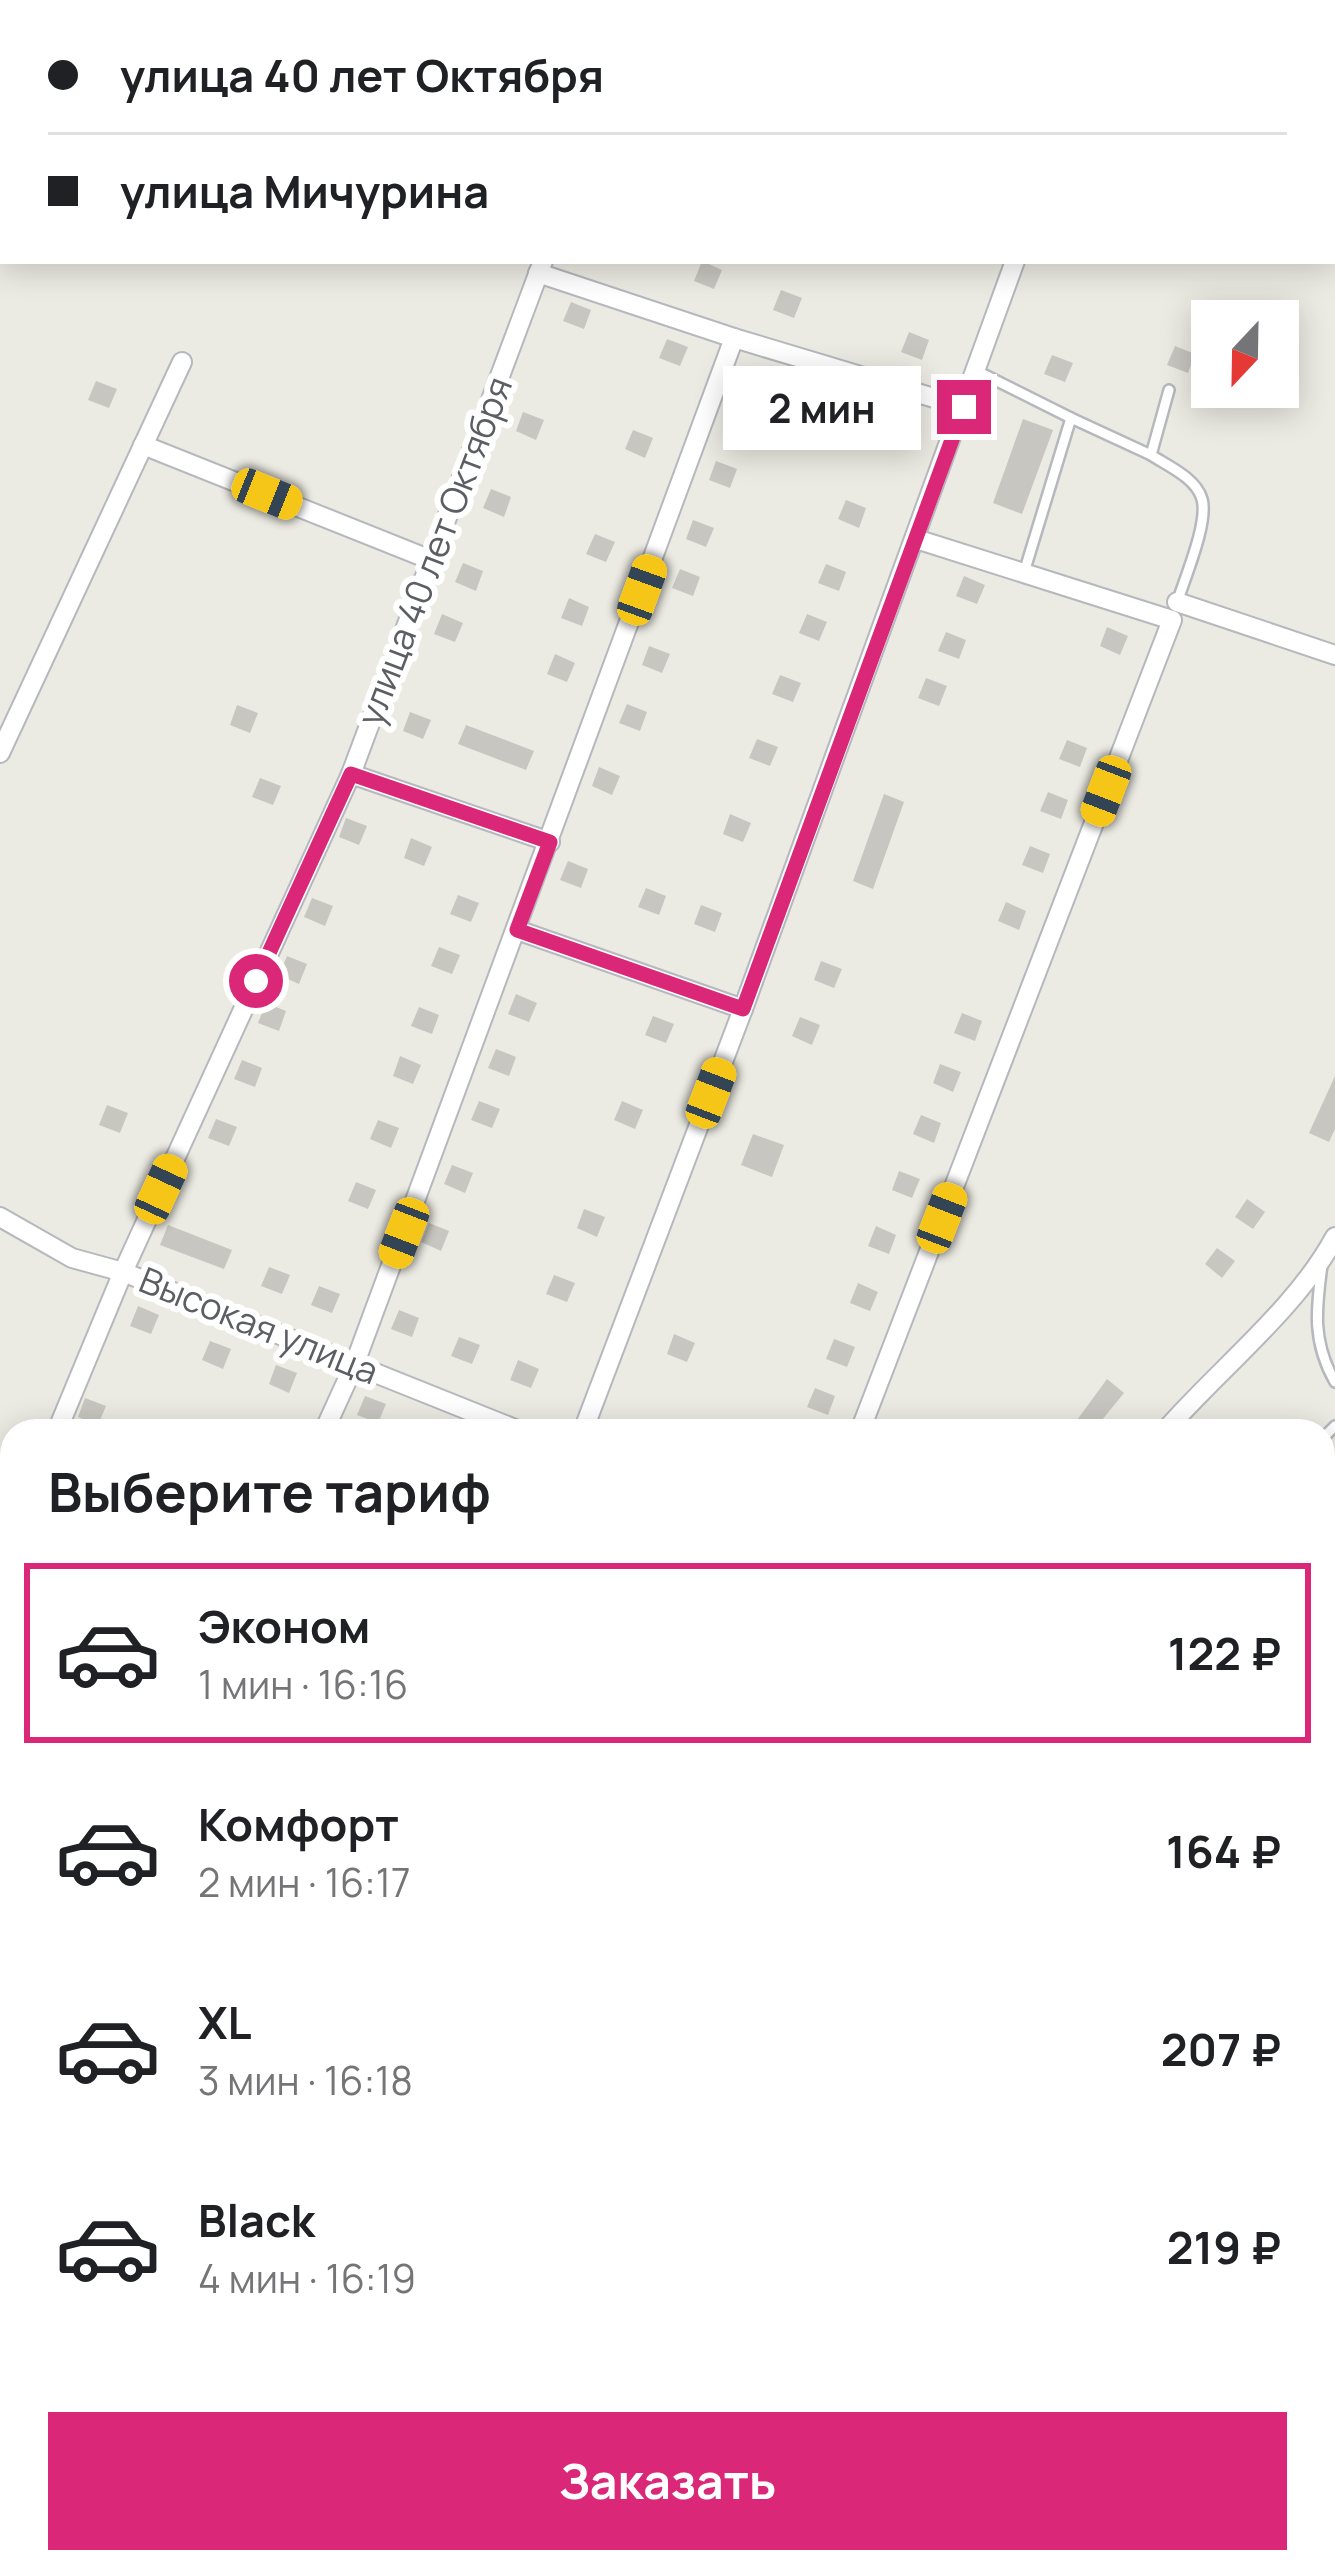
<!DOCTYPE html>
<html lang="ru">
<meta charset="utf-8">
<style>
:root{--surface:#fff;--page:#f2f2f2;--text:#202124;--muted:#757577;--line:#e0e0e0;--accent:#db2777}
body{margin:0;font-family:Manrope,sans-serif;background:var(--page);color:var(--text);height:100vh;display:flex;flex-direction:column;font-size:45px;white-space:nowrap}
*{box-sizing:border-box;margin:0}
p{font-size:39px;color:var(--muted)}
.icon{flex:none;width:66px;height:66px;fill:none;stroke:currentColor;stroke-width:2;stroke-linecap:round;stroke-linejoin:round}
.map{position:relative;flex:1;overflow:hidden}
.sheet{position:absolute;left:0px;top:1419px;width:1335px;height:1155px;display:flex;flex-direction:column;background:var(--surface);border-radius:36px 36px 0 0;box-shadow:0 6px 30px #0003}
.sheet>*{flex:none}
.hud{position:absolute;left:0px;top:0px;width:1335px;height:264px;box-shadow:0 6px 30px #0003;display:grid;align-content:center;height:264px;padding:0 48px;background:var(--surface)}
.needle{width:78px;rotate:202deg}
.controls{position:absolute;left:1191px;top:300px;display:grid;gap:24px}
.controls a{display:grid;place-items:center;width:108px;height:108px;border-radius:0px;background:var(--surface);box-shadow:0 6px 30px #0003;font-size:60px}
.end{position:absolute;width:54px;height:54px;margin:-27px;border:15px solid #db2777;background:#fff;box-shadow:0 0 0 6px #fff}
.from{border-radius:50%}
.bubble{position:absolute;height:84px;border-radius:0px;background:var(--surface);box-shadow:0 6px 30px #0003;font-size:39px;font-weight:700;line-height:84px;text-align:center}
.car{position:absolute;width:36px;height:72px;margin:-36px -18px;border-radius:15px;box-shadow:0 0 9px 3px #0007;background:linear-gradient(#f5c518 24%,#345 0 40%,#f5c518 0 76%,#345 0 86%,#f5c518 0)}
.hud b{display:flex;align-items:center;gap:42px;height:114px;font-size:45px}
.hud b+b{border-top:3px solid var(--line)}
.hud i{width:30px;height:30px;background:var(--text)}
ul{padding:0;list-style:none}
li{display:flex;align-items:center;gap:36px;height:180px;margin:0 24px 18px;padding:0 24px;border:6px solid transparent;border-radius:0px}
li div{flex:1}
li b{display:block;font-size:45px}
li em{font-style:normal;font-weight:700}
li.active{border-color:var(--accent)}
li>.icon{width:108px;height:108px;stroke-width:1.5}
h2{padding:0 48px;font-size:54px;line-height:144px}
.button{display:flex;gap:24px;margin-top:auto;padding:24px 48px}
.button a{flex:1;height:138px;border-radius:0px;background:var(--accent);color:#fff;font-size:48px;font-weight:700;line-height:138px;text-align:center}
.map>svg:first-child{display:block}
.green{fill:#c1e2c2}
.building{fill:#c8c6c0}
.lines{fill:none;stroke-linecap:round;stroke-linejoin:round}
.lane-casing{stroke:#b5b8bc;stroke-width:14}
.street-casing{stroke:#b5b8bc;stroke-width:22}
.lane{stroke:#fff;stroke-width:9}
.street{stroke:#fff;stroke-width:18}
.rail-casing{stroke:#b3b4b4;stroke-width:10}
.rail{stroke:#fff;stroke-width:6;stroke-dasharray:18;stroke-linecap:butt}
.route{stroke:#db2777;stroke-width:15}
.labels{text-anchor:middle;dominant-baseline:central;stroke-width:12;stroke-linejoin:round;paint-order:stroke}
.street-label{font-size:36px;fill:#5b5e62;stroke:#fff}
</style>
<div class="map">
<svg width="1335" height="2573" viewBox="0 0 1335 2573">
<rect width="100%" height="100%" fill="#ecebe3"/>
<polygon class="green" points="0,1857 12,1906 12,2369 0,2374"/>
<g class="building">
<polygon points="702,261 722,270 714,289 694,281"/>
<polygon points="781,290 802,298 794,318 773,310"/>
<polygon points="571,302 591,310 584,329 563,321"/>
<polygon points="909,332 929,340 922,360 901,352"/>
<polygon points="667,339 688,347 680,366 659,358"/>
<polygon points="1175,346 1195,354 1188,373 1167,365"/>
<polygon points="1052,355 1073,363 1065,382 1044,374"/>
<polygon points="747,369 768,377 760,397 739,389"/>
<polygon points="96,381 117,389 109,408 88,400"/>
<polygon points="817,394 838,402 830,421 810,413"/>
<polygon points="523,412 544,420 536,440 516,431"/>
<polygon points="879,417 900,425 892,445 872,437"/>
<polygon points="1023,419 1053,430 1022,514 993,503"/>
<polygon points="633,430 653,438 645,458 625,449"/>
<polygon points="716,461 737,469 730,488 709,480"/>
<polygon points="491,489 511,497 504,517 483,508"/>
<polygon points="846,500 866,508 859,528 838,519"/>
<polygon points="693,520 714,528 706,547 686,539"/>
<polygon points="595,534 615,542 606,562 586,554"/>
<polygon points="463,563 483,571 476,591 455,582"/>
<polygon points="826,564 846,572 839,591 818,583"/>
<polygon points="680,569 700,577 693,596 672,588"/>
<polygon points="964,576 985,585 977,604 956,596"/>
<polygon points="569,598 589,607 582,626 561,618"/>
<polygon points="442,614 463,623 455,642 434,634"/>
<polygon points="807,614 827,622 819,641 799,633"/>
<polygon points="1107,627 1128,636 1120,655 1100,646"/>
<polygon points="946,632 966,640 959,659 938,651"/>
<polygon points="649,646 670,654 662,673 642,665"/>
<polygon points="555,654 575,663 567,682 547,674"/>
<polygon points="780,675 801,683 793,702 772,694"/>
<polygon points="926,678 947,686 939,706 918,698"/>
<polygon points="627,704 647,712 640,731 619,723"/>
<polygon points="237,705 258,713 250,733 230,725"/>
<polygon points="410,712 431,720 423,739 403,731"/>
<polygon points="466,725 534,751 526,770 458,744"/>
<polygon points="757,739 778,747 770,766 749,758"/>
<polygon points="1067,740 1087,748 1080,767 1059,759"/>
<polygon points="599,767 620,776 612,795 592,786"/>
<polygon points="260,778 281,786 273,805 252,797"/>
<polygon points="1048,792 1068,800 1061,819 1040,811"/>
<polygon points="884,794 904,802 873,889 853,881"/>
<polygon points="730,814 751,823 743,842 723,834"/>
<polygon points="346,818 367,826 359,845 339,837"/>
<polygon points="411,838 432,847 424,866 404,858"/>
<polygon points="1030,846 1050,854 1043,873 1022,865"/>
<polygon points="568,861 588,869 581,888 560,880"/>
<polygon points="646,888 666,896 659,915 638,907"/>
<polygon points="458,895 479,903 471,922 450,914"/>
<polygon points="312,898 333,906 325,926 304,917"/>
<polygon points="1006,902 1026,911 1019,930 998,921"/>
<polygon points="701,905 722,913 715,932 694,924"/>
<polygon points="439,947 460,955 452,974 431,966"/>
<polygon points="287,956 307,964 299,984 279,975"/>
<polygon points="821,961 842,969 834,988 814,980"/>
<polygon points="516,994 537,1003 529,1022 508,1014"/>
<polygon points="266,1003 286,1011 279,1031 258,1023"/>
<polygon points="419,1007 439,1015 432,1034 411,1026"/>
<polygon points="962,1013 982,1021 975,1041 954,1033"/>
<polygon points="653,1016 674,1024 666,1043 645,1035"/>
<polygon points="800,1017 820,1025 812,1045 792,1036"/>
<polygon points="496,1049 516,1057 509,1076 488,1068"/>
<polygon points="400,1056 421,1065 413,1084 393,1076"/>
<polygon points="242,1060 262,1068 255,1087 234,1079"/>
<polygon points="940,1064 961,1072 953,1092 933,1083"/>
<polygon points="1335,1076 1335,1129 1329,1142 1309,1133"/>
<polygon points="479,1101 500,1109 492,1128 471,1120"/>
<polygon points="622,1101 643,1110 635,1129 614,1120"/>
<polygon points="107,1105 128,1113 120,1133 99,1125"/>
<polygon points="921,1115 941,1123 934,1143 913,1134"/>
<polygon points="216,1119 237,1127 229,1146 208,1138"/>
<polygon points="378,1120 399,1128 391,1148 370,1139"/>
<polygon points="753,1134 784,1145 772,1177 741,1165"/>
<polygon points="452,1165 473,1173 465,1193 444,1184"/>
<polygon points="899,1171 920,1179 912,1198 892,1190"/>
<polygon points="356,1182 376,1190 368,1209 348,1201"/>
<polygon points="1247,1199 1265,1212 1253,1229 1235,1217"/>
<polygon points="584,1209 605,1217 597,1237 577,1228"/>
<polygon points="429,1223 449,1231 441,1251 421,1242"/>
<polygon points="168,1225 232,1250 224,1269 160,1245"/>
<polygon points="876,1226 896,1235 889,1254 868,1246"/>
<polygon points="1217,1248 1235,1261 1222,1278 1205,1264"/>
<polygon points="269,1267 290,1275 282,1294 261,1286"/>
<polygon points="554,1275 575,1283 567,1302 546,1294"/>
<polygon points="858,1283 878,1292 870,1311 850,1303"/>
<polygon points="319,1286 340,1294 332,1313 311,1305"/>
<polygon points="138,1306 159,1315 151,1334 130,1326"/>
<polygon points="399,1310 419,1318 412,1337 391,1329"/>
<polygon points="674,1334 695,1343 687,1362 667,1354"/>
<polygon points="459,1337 480,1345 472,1364 451,1356"/>
<polygon points="834,1339 855,1347 847,1367 826,1359"/>
<polygon points="210,1341 231,1349 223,1369 202,1360"/>
<polygon points="518,1360 539,1369 531,1388 510,1380"/>
<polygon points="276,1365 297,1373 289,1393 269,1384"/>
<polygon points="1107,1379 1124,1393 1093,1431 1069,1431"/>
<polygon points="815,1388 835,1396 828,1415 807,1407"/>
<polygon points="365,1396 386,1404 378,1423 357,1415"/>
<polygon points="85,1398 106,1406 98,1425 78,1417"/>
</g>
<g class="lines">
<defs>
<g id="lane">
<polyline points="871,0 873,3"/>
<polyline points="977,371 1071,418"/>
<path d="M1151 455C1168 466 1196 478 1202 499 1209 522 1184 580 1177 603"/>
<polyline points="1026,566 1071,418 1151,455 1169,390"/>
<path d="M1322 1265C1316 1309 1312 1342 1335 1382"/>
<polyline points="1323,1438 1335,1426"/>
</g>
<g id="street">
<polyline points="1203,3 1210,0"/>
<polyline points="538,273 734,338 964,407"/>
<polyline points="143,445 431,560"/>
<polyline points="1177,602 1335,655"/>
<polyline points="0,753 182,362"/>
<polyline points="351,774 550,842"/>
<polyline points="517,930 743,1009"/>
<polyline points="0,1217 72,1258 123,1272 520,1431"/>
<polyline points="57,1431 123,1272 351,774 543,261"/>
<polyline points="324,1431 355,1363 734,338"/>
<polyline points="583,1431 743,1009 1015,261"/>
<polyline points="860,1431 1172,620 916,539"/>
<path d="M1165 1431C1219 1369 1297 1308 1335 1237"/>
<polyline points="0,1575 12,1542"/>
<polyline points="0,1911 12,1930"/>
<polyline points="1275,2562 1310,2573"/>
<polyline points="1011,2573 1015,2562"/>
</g>
</defs>
<use href="#lane" class="lane-casing"/>
<use href="#street" class="street-casing"/>
<use href="#lane" class="lane"/>
<use href="#street" class="street"/>
<defs>
<g id="rail">
<polyline points="1323,1683 1335,1672"/>
<polyline points="259,2573 278,2562"/>
</g>
</defs>
<use href="#rail" class="rail-casing"/>
<use href="#rail" class="rail"/>
</g>
<g class="lines">
<polyline class="route" points="256,981 351,774 550,842 517,930 743,1009 964,407"/>
</g>
<g class="labels">
<g class="street-label">
<text transform="translate(434 551) rotate(-69)">улица 40 лет Октября</text>
<text transform="translate(259 1325) rotate(22)">Высокая улица</text>
</g>
</g>
</svg>
<div class="controls">
<a><svg class="needle" viewBox="-14 -14 28 28"><path d="M0-13l5 13h-10z" fill="#e53935"/><path d="M0 13l5-13h-10z" fill="#757577"/></svg></a>
</div>
<i class="end from" style="left:256px;top:981px"></i>
<i class="end" style="left:964px;top:407px"></i>
<div class="bubble" style="left:723px;top:366px;width:198px">2 мин</div>
<i class="car" style="left:267px;top:494px;rotate:112deg"></i>
<i class="car" style="left:642px;top:590px;rotate:20deg"></i>
<i class="car" style="left:1106px;top:791px;rotate:201deg"></i>
<i class="car" style="left:711px;top:1093px;rotate:21deg"></i>
<i class="car" style="left:161px;top:1189px;rotate:25deg"></i>
<i class="car" style="left:942px;top:1218px;rotate:21deg"></i>
<i class="car" style="left:404px;top:1233px;rotate:201deg"></i>
<div class="hud">
<b><i class="from"></i>улица 40 лет Октября</b>
<b><i></i>улица Мичурина</b>
</div>
<section class="sheet">
<h2>Выберите тариф</h2>
<ul>
<li class="active"><svg class="icon" aria-label="car" viewBox="0 0 24 24"><path d="M5 17H2v-5l4-1 3-4h7l3 4 3 1v5h-3M9 17h6M6 11h13"/><circle cx="7" cy="17" r="2"/><circle cx="17" cy="17" r="2"/></svg><div><b>Эконом</b><p>1 мин · 16:16</p></div><em>122 ₽</em></li>
<li><svg class="icon" aria-label="car" viewBox="0 0 24 24"><path d="M5 17H2v-5l4-1 3-4h7l3 4 3 1v5h-3M9 17h6M6 11h13"/><circle cx="7" cy="17" r="2"/><circle cx="17" cy="17" r="2"/></svg><div><b>Комфорт</b><p>2 мин · 16:17</p></div><em>164 ₽</em></li>
<li><svg class="icon" aria-label="car" viewBox="0 0 24 24"><path d="M5 17H2v-5l4-1 3-4h7l3 4 3 1v5h-3M9 17h6M6 11h13"/><circle cx="7" cy="17" r="2"/><circle cx="17" cy="17" r="2"/></svg><div><b>XL</b><p>3 мин · 16:18</p></div><em>207 ₽</em></li>
<li><svg class="icon" aria-label="car" viewBox="0 0 24 24"><path d="M5 17H2v-5l4-1 3-4h7l3 4 3 1v5h-3M9 17h6M6 11h13"/><circle cx="7" cy="17" r="2"/><circle cx="17" cy="17" r="2"/></svg><div><b>Black</b><p>4 мин · 16:19</p></div><em>219 ₽</em></li>
</ul>
<div class="button"><a>Заказать</a></div>
</section>
</div>
